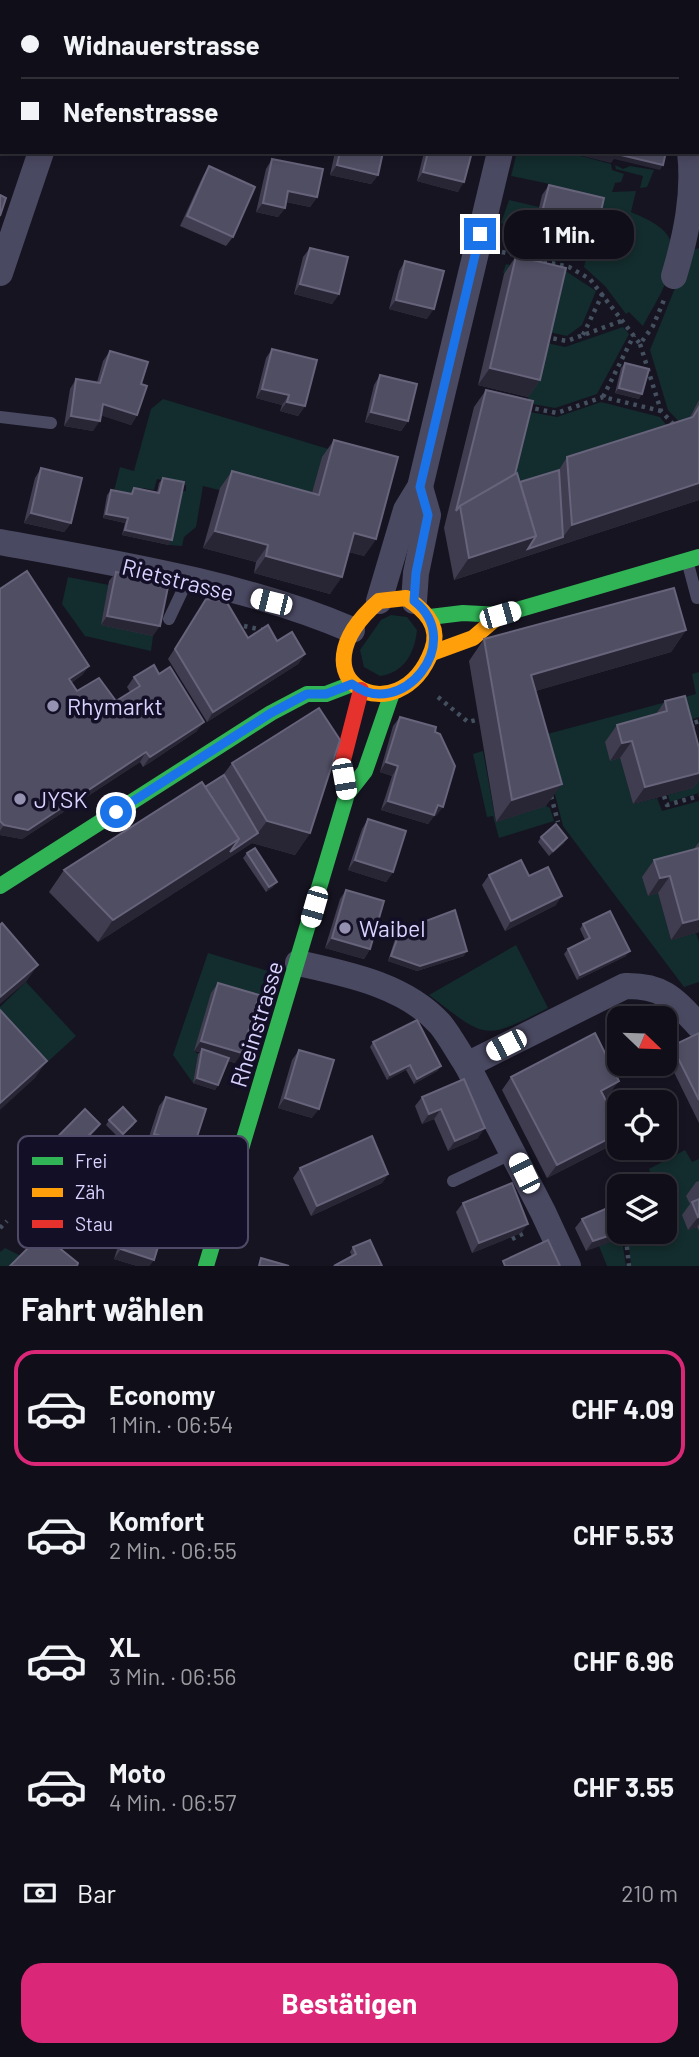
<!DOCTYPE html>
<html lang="de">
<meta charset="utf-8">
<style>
:root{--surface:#100f19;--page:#1e1d26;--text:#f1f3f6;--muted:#9c9ca2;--line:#302f38;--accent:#db2777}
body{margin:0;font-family:Barlow,sans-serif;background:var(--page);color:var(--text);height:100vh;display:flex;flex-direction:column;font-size:26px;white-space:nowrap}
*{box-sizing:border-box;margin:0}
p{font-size:23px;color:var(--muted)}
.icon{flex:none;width:38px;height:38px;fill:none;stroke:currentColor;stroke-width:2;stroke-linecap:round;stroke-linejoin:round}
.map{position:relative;height:1266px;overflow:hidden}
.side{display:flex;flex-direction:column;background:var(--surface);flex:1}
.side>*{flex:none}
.banner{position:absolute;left:0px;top:0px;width:700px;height:154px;box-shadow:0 4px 10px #0003,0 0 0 2px var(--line);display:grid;align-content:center;height:154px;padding:0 21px;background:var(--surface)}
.needle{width:46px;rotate:113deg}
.controls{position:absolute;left:607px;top:1006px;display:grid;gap:14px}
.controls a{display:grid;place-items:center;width:70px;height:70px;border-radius:14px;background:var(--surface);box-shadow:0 4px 10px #0003,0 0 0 2px var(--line);font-size:35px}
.end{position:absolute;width:32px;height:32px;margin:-16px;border:9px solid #1a73e8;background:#fff;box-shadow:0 0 0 4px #fff}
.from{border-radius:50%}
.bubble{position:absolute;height:49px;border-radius:21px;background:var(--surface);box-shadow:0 4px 10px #0003,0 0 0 2px var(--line);font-size:23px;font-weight:700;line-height:49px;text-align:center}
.car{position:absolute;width:21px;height:42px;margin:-21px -10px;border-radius:9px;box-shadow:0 0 5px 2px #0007;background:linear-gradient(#fff 24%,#345 0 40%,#fff 0 76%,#345 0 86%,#fff 0)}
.banner b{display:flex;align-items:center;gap:24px;height:66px;font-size:26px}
.banner b+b{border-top:2px solid var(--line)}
.banner i{width:18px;height:18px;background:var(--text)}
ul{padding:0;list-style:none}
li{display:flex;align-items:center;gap:21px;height:116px;margin:0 14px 10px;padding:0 7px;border:4px solid transparent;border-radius:21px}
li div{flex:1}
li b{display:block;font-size:26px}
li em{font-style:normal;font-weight:700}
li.current{border-color:var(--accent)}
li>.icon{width:63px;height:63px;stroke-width:1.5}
h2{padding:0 21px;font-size:32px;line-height:84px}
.pay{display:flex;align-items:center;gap:18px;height:77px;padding:0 21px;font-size:26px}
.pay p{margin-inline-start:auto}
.button{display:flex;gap:14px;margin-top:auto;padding:14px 21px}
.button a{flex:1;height:80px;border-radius:21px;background:var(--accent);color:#fff;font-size:28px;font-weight:700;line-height:80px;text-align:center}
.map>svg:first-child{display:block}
.green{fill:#132c2d}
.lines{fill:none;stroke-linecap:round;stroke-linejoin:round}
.path{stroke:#44505f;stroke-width:4.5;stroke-dasharray:3.5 5;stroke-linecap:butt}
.lane{stroke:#4a4962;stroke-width:12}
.street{stroke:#4a4962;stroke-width:26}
.fast{stroke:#30b455;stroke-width:16}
.slow{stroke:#ff9f0a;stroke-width:16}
.jam{stroke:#e5322d;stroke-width:16}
.wall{fill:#403d50}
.shaded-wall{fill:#282635}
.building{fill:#504e63;stroke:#66637b;stroke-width:2}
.route{stroke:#1a73e8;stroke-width:9}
.poi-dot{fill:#9591b1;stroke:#130f26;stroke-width:2.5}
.labels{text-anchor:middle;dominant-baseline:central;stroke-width:7;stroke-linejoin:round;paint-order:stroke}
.street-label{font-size:23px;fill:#d9d4ff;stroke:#130f26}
.poi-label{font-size:23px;fill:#d9d4ff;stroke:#130f26;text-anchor:start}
.key{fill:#130f26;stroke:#4e4a67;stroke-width:2}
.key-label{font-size:19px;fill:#d9d4ff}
</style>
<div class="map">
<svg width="699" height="1266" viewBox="0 0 699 1266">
<rect width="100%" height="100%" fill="#161421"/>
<g class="green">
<path d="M517 152H566L611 164 612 170 624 174 621 182 615 183 612 192 636 191 631 212C642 217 655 222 664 231 689 257 653 305 643 326L629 312 626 314 605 286 584 267 598 208 547 196 550 184 511 176Z"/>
<polygon points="615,165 623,169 630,166 654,170 647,187 640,188 643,176 616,169"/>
<polygon points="509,200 539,207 532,238 507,233 509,226 501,223"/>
<polygon points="699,248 699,401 685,428 668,410 650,350 690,251"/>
<polygon points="506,264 548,274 561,268 596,291 582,325 567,336 544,331 554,285 503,273"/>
<polygon points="623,327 629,334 597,394 555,408 527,403 540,346 547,343 565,347"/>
<polygon points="163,399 388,467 307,512 203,486 196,527 184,537 182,546 169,545 180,491 186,491 186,485 157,479 154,490 143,488 141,495 114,491 120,467 134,471 151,409"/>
<polygon points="601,402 660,417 678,440 502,495 524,411 557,417"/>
<polygon points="68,577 109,585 153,636 151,651 85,636 62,604"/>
<path d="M391 615 407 617 417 630C415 652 404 673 380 676L364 667 360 650 381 620Z"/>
<polygon points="699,672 699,717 687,721 699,761 699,793 670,802 668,795 693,788 673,713 610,760 620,758 633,804 657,798 662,811 699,801 699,850 648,895 658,893 671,940 696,933 699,942 699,982 684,987 563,826 540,736 696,694 692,674"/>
<polygon points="483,751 496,822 546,806 550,808 554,821 499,838 493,816 487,817 473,754"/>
<path d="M516 945 548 1008C482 1042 486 1038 429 995Z"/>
<polygon points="208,953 268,971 267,991 258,1025 247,1022 194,1051 198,1054 193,1083 173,1055"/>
<polygon points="26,982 76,1036 44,1065 0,1019 0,1007"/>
<polygon points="685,1150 692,1162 699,1159 699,1191 688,1230 697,1227 699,1231 699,1266 631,1266 628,1237 640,1232 665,1232 665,1186 638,1185 652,1177 649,1169"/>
<polygon points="612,1240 614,1243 622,1240 626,1266 607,1266 599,1246"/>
<polygon points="5,1248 23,1257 14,1266 0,1266 0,1252"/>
</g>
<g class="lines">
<g class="path">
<polyline points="502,252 569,267 590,279 640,344 653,326 664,300"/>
<polyline points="583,335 603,293"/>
<polyline points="545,337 567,341 624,320"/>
<polyline points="640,344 661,411 677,428"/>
<polyline points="603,397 634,335"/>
<polyline points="527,407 557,413 603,397 661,411"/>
<polyline points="244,626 263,630 264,626"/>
<polyline points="438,697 468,722 480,719"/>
<polyline points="693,728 691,724 699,721"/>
<polyline points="551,796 558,822"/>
<polyline points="664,796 667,805 699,796"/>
<polyline points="0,1228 7,1221"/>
<polyline points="626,1238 629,1266"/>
<polyline points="512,1239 526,1232"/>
</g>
<g class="lane">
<polyline points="0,417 51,423"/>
<polyline points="688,564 697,598"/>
<polyline points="169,619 187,581"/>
<polyline points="453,1181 513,1153"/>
</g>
<g class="street">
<polyline points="555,0 563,2"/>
<polyline points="93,2 93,0"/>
<polyline points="0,273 41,152"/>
<path d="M674 276C686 236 695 194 690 152"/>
<path d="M0 542C114 563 246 584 352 630"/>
<polyline points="379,601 406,510 420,487 500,152"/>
<polyline points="414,601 416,573 428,515 420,487"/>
<path d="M298 963C347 974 405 985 440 1024 450 1036 458 1052 467 1065L625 986C663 985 674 999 699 1026"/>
<polyline points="467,1065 543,1212 568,1266"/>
</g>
<g class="fast">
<polyline points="430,617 463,613 500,615 699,557"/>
<polyline points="0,886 271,713 307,694 326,694 352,684"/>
<polyline points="206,1266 347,794 365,771 392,693"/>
</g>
<g class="slow">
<path d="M406 598C425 610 441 626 432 650 400 737 287 681 379 601Z"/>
<polyline points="432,653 473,638 500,615"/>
</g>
<polyline class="jam" points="347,791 342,764 361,690"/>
</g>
<g class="wall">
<polygon points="699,2 699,63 698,63 698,4"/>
<polygon points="335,152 383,152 378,175 371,184 330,175"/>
<polygon points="424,152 472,152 458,192 417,181"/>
<polygon points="272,159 317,197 310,207 286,202 285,208 278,217 256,212 266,169"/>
<polygon points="209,166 233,237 226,246 180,226 203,176"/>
<polygon points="549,185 588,251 532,238 542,195"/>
<polygon points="310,248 339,294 332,304 294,294 303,257"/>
<polygon points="516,256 540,380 528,397 478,385 504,274"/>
<polygon points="405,261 427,319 389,309 399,271"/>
<polygon points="272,349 305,406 298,416 280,411 282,405 256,398 266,358"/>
<polygon points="110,351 141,384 137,415 131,425 101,415 93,431 64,426 70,389 76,379 97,382 103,361"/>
<polygon points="625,363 639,399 615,393 621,368"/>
<polygon points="380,375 408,421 401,431 365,422 374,385"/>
<polygon points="486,390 515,474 520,482 559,470 567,457 689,419 699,400 699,500 454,580 444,528 474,407"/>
<polygon points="334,440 376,539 364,556 349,552 330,594 254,573 256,562 203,548 220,488 232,471 312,493 322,457"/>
<polygon points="41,468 71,523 64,532 24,523 35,478"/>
<polygon points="163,478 169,545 122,535 125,523 103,518 107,495 111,490 130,494 134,488 157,492 159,483"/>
<polygon points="116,572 153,636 101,625 109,581"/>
<polygon points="0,589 89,666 82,675 71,683 77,691 116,701 130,692 127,687 134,677 197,731 143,767 140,762 22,839 0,835"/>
<polygon points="206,599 248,638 277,641 305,654 298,664 207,722 168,659"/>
<polygon points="686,630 671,652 535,691 546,806 496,822 469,661 484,639"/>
<polygon points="665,701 699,748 699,780 693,788 633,804 620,758 610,761 605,742 617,725 656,714"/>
<polygon points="400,717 435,732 436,816 434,816 428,824 381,810 392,776 380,772 393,726"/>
<polygon points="232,763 310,833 295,855 252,843 98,942 49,892 64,870 223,775"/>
<polygon points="368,819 393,872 386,882 348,870 362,829"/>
<polygon points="541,837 564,843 549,856 538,842"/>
<polygon points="699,842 699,932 671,940 658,893 648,896 642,877 654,860 694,849"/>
<polygon points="247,853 273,887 266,892 243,858"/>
<polygon points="489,875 529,876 556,905 505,931 482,885"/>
<polygon points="346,890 370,949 364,959 325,948 340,899"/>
<polygon points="583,924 626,956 577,980 564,954 568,949 585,940 580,929"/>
<polygon points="415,925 464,956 417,971 388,961 396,936 400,931 413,935 411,930"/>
<polygon points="218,983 235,1063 228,1061 218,1085 215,1090 193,1083 198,1054 200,1052 194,1051 211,993"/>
<polygon points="699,1033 699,1123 666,1056 672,1046"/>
<polygon points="373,1042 441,1066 437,1071 414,1084 406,1070 387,1080 370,1047"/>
<polygon points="299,1050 312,1118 278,1108 292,1060"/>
<polygon points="511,1077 609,1095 604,1098 612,1145 547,1178 502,1090"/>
<polygon points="464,1079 478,1138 448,1151 434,1119 422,1124 415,1106 422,1097"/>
<polygon points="166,1097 188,1156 147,1143 159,1106"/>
<polygon points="109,1120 136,1121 133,1126 119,1138 106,1125"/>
<polygon points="97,1129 32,1195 17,1180 20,1175"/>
<polygon points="300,1168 388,1174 382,1183 311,1216 293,1178"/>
<polygon points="699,1181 699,1231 697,1227 688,1230 682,1215 690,1204 686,1196 696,1182"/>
<polygon points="463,1203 521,1233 472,1253 456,1212"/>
<polygon points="607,1205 620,1232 586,1251 575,1228 582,1219 603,1210"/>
<polygon points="154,1206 154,1260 149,1266 137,1266 114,1259 126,1221 133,1212 147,1216"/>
<polygon points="353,1247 382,1266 333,1266 352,1256 350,1252"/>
</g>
<g class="shaded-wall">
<polygon points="566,152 618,152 663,165 660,170 614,159 611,163"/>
<polygon points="337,165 378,175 371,184 330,175"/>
<polygon points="423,172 464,182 458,192 417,181"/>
<polygon points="288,191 317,197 310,207 282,201"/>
<polygon points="263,203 285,208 278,217 256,212"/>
<polygon points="538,228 594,242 588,251 532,238"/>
<polygon points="300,284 339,294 332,304 294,294"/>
<polygon points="396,300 434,309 427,319 389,309"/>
<polygon points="490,368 540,380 528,397 478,385"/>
<polygon points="619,388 642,394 639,399 615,393"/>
<polygon points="262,389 289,395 282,405 256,398"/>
<polygon points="287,402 305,406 298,416 280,411"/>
<polygon points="103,404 137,415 131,425 96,414"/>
<polygon points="371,412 408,421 401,431 365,422"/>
<polygon points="71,416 100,421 93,431 64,426"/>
<polygon points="699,483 699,500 454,580 469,558 536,536 563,537 572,525"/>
<polygon points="31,513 71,523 64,532 24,523"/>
<polygon points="106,514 128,518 125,523 103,518"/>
<polygon points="125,530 172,540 169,545 122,535"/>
<polygon points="215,531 268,545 256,562 203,548"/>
<polygon points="354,533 376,539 364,556 342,550"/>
<polygon points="266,556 342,577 330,594 254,573"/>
<polygon points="107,616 160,626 153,636 101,625"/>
<polygon points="686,630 671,652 515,697 531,675"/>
<polygon points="305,654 298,664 207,722 213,712"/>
<polygon points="89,666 82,675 62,689 69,679"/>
<polygon points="204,722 197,731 143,767 150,757"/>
<polygon points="632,741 620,758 610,761 622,743"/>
<polygon points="146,752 140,762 22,839 0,835 0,831 4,825"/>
<polygon points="386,762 398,766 392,776 380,772"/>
<polygon points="699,773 699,780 693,788 633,804 645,787"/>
<polygon points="562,784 546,806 496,822 512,800"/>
<polygon points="388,801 438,805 443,807 436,816 434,816 428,824 381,810"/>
<polygon points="267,821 310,833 295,855 252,843 98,942 113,920 239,839 258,833"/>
<polygon points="567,838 564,843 549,856 553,851"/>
<polygon points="355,860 393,872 386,882 348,870"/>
<polygon points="670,876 658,893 648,896 660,878"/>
<polygon points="277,882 273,887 266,892 269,887"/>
<polygon points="562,896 556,905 505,931 511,921"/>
<polygon points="699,919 699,932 671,940 683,923"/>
<polygon points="332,938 370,949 364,959 325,948"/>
<polygon points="467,951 464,956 417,971 388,961 391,956"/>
<polygon points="630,951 626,956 577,980 580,975"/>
<polygon points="38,965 26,982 0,1004 0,997"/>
<polygon points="201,1041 242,1053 235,1063 201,1053 202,1049 200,1052 194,1051"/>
<polygon points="47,1061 35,1078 0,1110 0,1103"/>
<polygon points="410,1065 406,1070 387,1080 390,1075"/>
<polygon points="441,1066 437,1071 414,1084 417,1079"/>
<polygon points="197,1078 218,1085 215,1090 193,1083"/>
<polygon points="619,1081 609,1095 591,1105 601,1091"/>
<polygon points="285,1098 319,1109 312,1118 278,1108"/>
<polygon points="441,1109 434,1119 422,1124 429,1114"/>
<polygon points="100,1124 97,1129 32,1195 35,1190"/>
<polygon points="485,1128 478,1138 448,1151 455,1141"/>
<polygon points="620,1133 620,1134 612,1145 547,1178 557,1165"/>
<polygon points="154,1134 194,1146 188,1156 147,1143"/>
<polygon points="388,1174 382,1183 311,1216 317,1206"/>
<polygon points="699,1216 699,1224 697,1227 688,1230"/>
<polygon points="528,1224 521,1233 472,1253 479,1243"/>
<polygon points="620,1232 640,1232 586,1251 593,1241"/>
<polygon points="121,1249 154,1260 149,1266 137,1266 114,1259"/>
</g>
<g class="building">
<polygon points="388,0 418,0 417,2 388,2"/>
<polygon points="0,56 2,56 2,148 0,147"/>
<polygon points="340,152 383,152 378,175 337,165"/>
<polygon points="428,152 472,152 464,182 423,172"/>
<polygon points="618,152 666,152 663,165 617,154"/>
<polygon points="272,159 323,169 317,197 288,191 285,208 263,203"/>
<polygon points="209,166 255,187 233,237 187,216"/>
<polygon points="549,185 604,198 594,242 538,228"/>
<polygon points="0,195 6,198 0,216"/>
<polygon points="310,248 348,257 339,294 300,284"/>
<polygon points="516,256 566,268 540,380 490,368"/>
<polygon points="405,261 444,271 434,309 396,300"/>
<polygon points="272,349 317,360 305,406 287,402 289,395 262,389"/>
<polygon points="110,351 148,362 141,384 147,386 137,415 103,404 100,421 71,416 76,379 100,383"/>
<polygon points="625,363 649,369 642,394 619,388"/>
<polygon points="380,375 417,384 408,421 371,412"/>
<polygon points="486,390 533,401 515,474 460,506 456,511"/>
<polygon points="699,407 699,483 572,525 567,457 693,417"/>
<polygon points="334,440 398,457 376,539 354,533 342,577 266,556 268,545 215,531 232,471 319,495"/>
<polygon points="41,468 82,478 71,523 31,513"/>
<polygon points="559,470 563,537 528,549 536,536 520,482"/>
<polygon points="517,473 536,536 469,558 460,506"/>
<polygon points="163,478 184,482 172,540 125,530 128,518 106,514 111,490 132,494 134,488 159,493"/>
<polygon points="27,571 89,666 69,679 77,691 99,678 116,701 140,686 134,677 154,665 159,674 170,667 204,722 150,757 146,752 28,830 4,825 0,821 0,589"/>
<polygon points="116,572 169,582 160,626 107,616"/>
<polygon points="674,588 686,630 531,675 562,784 512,800 484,639"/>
<polygon points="206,599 226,601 248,638 268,625 277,641 292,632 305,654 213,712 175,649"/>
<polygon points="685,696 699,748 699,773 645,787 632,741 622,743 617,725 667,711 665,701"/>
<polygon points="319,708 340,740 310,833 267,821 232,763"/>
<polygon points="400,717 436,727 435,732 440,734 455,766 443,807 438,805 434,815 388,801 398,766 386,762"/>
<polygon points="224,775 258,833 230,852 239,839 205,787"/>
<polygon points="202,782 239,839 113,920 64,870"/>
<polygon points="368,819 406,831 393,872 355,860"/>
<polygon points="556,824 567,838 553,851 541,837"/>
<polygon points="255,848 277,882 269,887 247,853"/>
<polygon points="699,848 699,919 683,923 670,876 660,878 654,860"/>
<polygon points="521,860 529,876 548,867 562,896 511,921 489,875"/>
<polygon points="346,890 384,901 370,949 332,938"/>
<polygon points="455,910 467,951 420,966 391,956 400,931 418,937 415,925"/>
<polygon points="610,911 630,951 580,975 568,949 590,938 583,924"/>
<polygon points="2,923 38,965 0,997 0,925"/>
<polygon points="218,983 259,995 242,1053 201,1041"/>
<polygon points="0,1010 47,1061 0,1103"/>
<polygon points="417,1020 441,1066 417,1079 410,1065 390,1075 373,1042"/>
<polygon points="595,1033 619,1081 601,1091 620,1128 620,1133 557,1165 511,1077"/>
<polygon points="699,1033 699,1100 672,1046"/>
<polygon points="202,1049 229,1058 218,1085 197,1078"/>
<polygon points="299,1050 334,1060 319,1109 285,1098"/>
<polygon points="464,1079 485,1128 455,1141 441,1109 429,1114 422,1097"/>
<polygon points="166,1097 206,1109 194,1146 154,1134"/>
<polygon points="123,1107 136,1121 123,1134 109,1120"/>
<polygon points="85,1109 100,1124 35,1190 20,1175"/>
<polygon points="372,1136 388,1174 317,1206 300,1168"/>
<polygon points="512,1183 528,1224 479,1243 463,1203"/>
<polygon points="620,1199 620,1232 593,1241 582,1219 608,1208 607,1205"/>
<polygon points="699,1199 699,1216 698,1217 692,1202"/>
<polygon points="154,1206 169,1211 154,1260 121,1249 133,1212 150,1217"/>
<polygon points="42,1234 78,1263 77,1266 10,1266"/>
<polygon points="370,1240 382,1266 334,1266 356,1254 353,1247"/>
<polygon points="548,1240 560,1266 505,1266 503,1261"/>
<polygon points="261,1258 289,1266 259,1266"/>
</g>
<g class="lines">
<path class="route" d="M116 812 271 713 307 694H326L352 684C401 722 467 642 414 601L416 573 428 515 420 487 480 234"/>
</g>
<g class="poi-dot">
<circle cx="53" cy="706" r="7"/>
<circle cx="20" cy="799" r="7"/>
<circle cx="345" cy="928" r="7"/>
</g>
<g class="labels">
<g class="street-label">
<text transform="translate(178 579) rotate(14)">Rietstrasse</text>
<text transform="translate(256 1024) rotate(-73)">Rheinstrasse</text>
</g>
<g class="poi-label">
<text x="67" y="706">Rhymarkt</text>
<text x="34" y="799">JYSK</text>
<text x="359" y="928">Waibel</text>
</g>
</g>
<rect x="18" y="1136" width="230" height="112" rx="10" class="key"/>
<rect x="32" y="1157" width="31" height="8" fill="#30b455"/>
<rect x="32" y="1188" width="31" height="9" fill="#ff9f0a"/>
<rect x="32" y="1220" width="31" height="8" fill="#e5322d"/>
<g class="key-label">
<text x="75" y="1168">Frei</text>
<text x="75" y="1199">Zäh</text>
<text x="75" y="1231">Stau</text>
</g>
</svg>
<div class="controls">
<a><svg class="needle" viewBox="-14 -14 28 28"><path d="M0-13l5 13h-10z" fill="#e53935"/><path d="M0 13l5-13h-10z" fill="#9c9ca2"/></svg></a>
<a><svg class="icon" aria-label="locate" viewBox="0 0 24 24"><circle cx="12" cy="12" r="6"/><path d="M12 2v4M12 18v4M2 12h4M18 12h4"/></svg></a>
<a><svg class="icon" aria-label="layers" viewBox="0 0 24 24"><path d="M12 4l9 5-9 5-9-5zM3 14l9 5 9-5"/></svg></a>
</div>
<i class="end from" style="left:116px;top:812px"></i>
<i class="end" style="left:480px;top:234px"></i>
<div class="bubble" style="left:504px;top:210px;width:130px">1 Min.</div>
<i class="car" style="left:271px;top:602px;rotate:284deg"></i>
<i class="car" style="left:500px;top:615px;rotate:74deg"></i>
<i class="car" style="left:344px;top:779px;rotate:170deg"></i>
<i class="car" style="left:314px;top:907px;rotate:196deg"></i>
<i class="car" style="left:506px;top:1045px;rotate:243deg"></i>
<i class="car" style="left:524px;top:1173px;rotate:334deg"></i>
<div class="banner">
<b><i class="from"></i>Widnauerstrasse</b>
<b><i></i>Nefenstrasse</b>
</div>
</div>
<section class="side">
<h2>Fahrt wählen</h2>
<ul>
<li class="current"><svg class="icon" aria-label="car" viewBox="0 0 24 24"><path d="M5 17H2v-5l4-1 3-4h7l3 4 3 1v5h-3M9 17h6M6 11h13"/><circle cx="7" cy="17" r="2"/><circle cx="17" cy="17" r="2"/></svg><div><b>Economy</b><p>1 Min. · 06:54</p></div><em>CHF 4.09</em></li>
<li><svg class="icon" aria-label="car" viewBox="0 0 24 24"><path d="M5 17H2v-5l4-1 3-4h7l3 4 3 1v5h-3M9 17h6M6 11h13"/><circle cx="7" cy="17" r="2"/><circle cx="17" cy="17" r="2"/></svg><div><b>Komfort</b><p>2 Min. · 06:55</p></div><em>CHF 5.53</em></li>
<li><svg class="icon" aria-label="car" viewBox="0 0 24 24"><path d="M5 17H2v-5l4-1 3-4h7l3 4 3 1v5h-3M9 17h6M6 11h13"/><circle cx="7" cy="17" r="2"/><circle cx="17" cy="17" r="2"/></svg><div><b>XL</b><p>3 Min. · 06:56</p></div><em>CHF 6.96</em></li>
<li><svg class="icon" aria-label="car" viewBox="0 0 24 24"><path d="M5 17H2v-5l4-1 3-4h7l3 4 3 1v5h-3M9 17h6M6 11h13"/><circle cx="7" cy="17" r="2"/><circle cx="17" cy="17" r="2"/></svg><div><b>Moto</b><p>4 Min. · 06:57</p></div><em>CHF 3.55</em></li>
</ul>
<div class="pay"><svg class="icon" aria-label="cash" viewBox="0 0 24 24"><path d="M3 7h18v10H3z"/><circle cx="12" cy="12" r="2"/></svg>Bar<p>210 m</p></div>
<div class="button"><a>Bestätigen</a></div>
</section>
